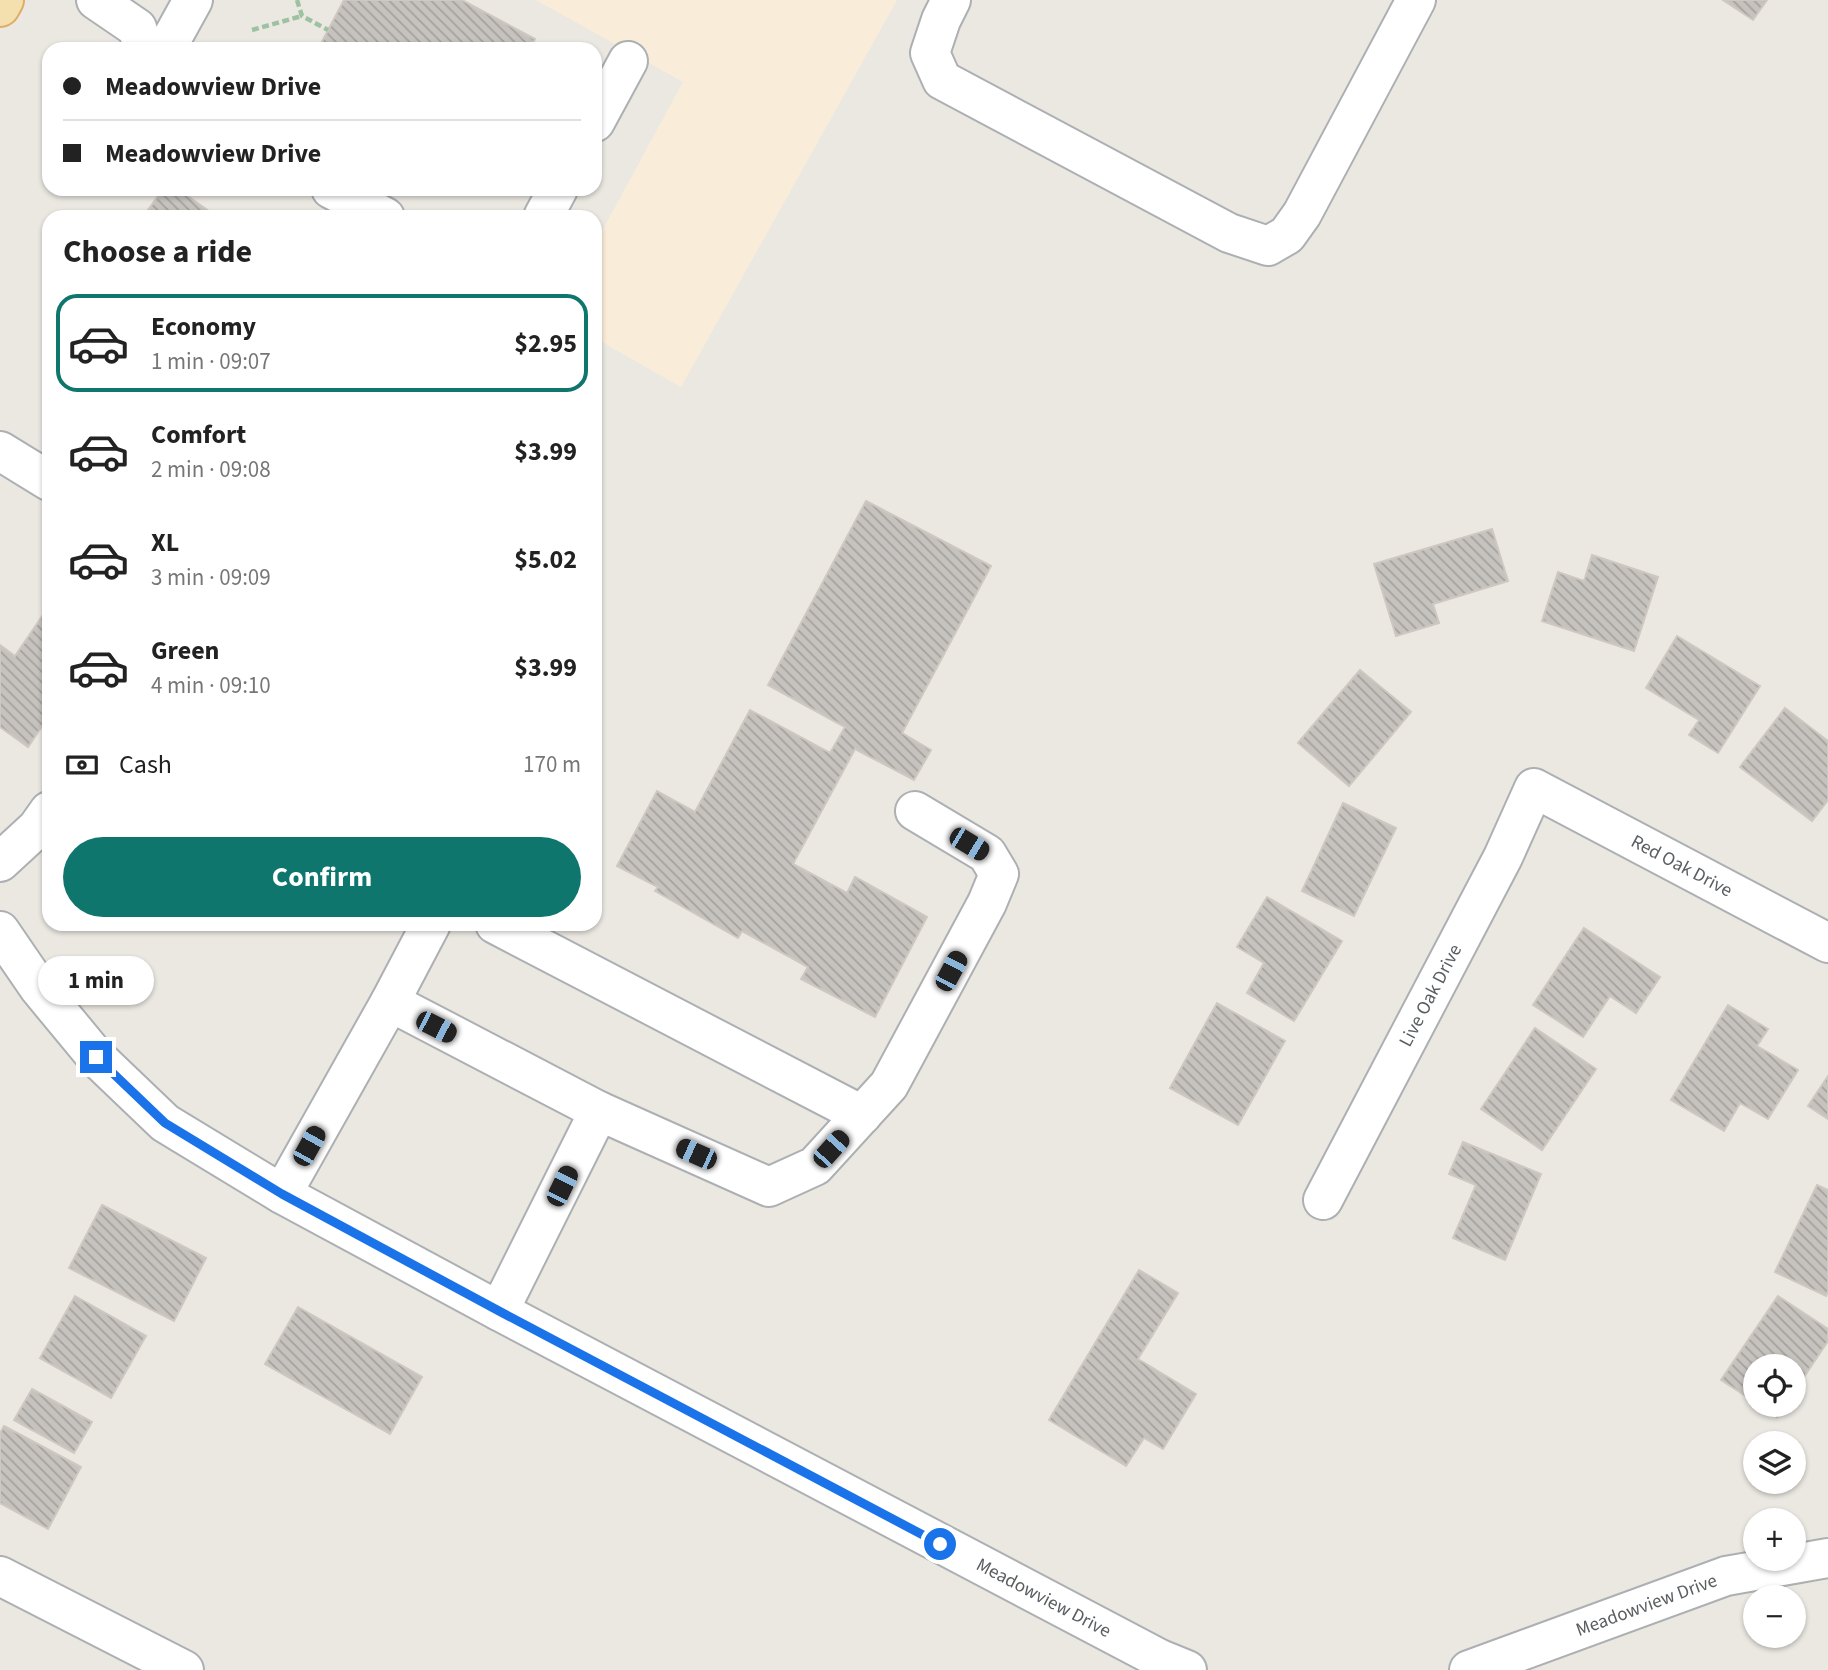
<!DOCTYPE html>
<meta charset="utf-8">
<style>
:root{--surface:#fff;--page:#f2f2f2;--text:#222;--muted:#767676;--line:#e0e0e0;--accent:#0f766e}
body{margin:0;font-family:"Source Sans 3",sans-serif;background:var(--page);color:var(--text);height:100vh;display:flex;flex-direction:column;font-size:26px;white-space:nowrap}
*{box-sizing:border-box;margin:0}
p{font-size:23px;color:var(--muted)}
.icon{flex:none;width:38px;height:38px;fill:none;stroke:currentColor;stroke-width:2;stroke-linecap:round;stroke-linejoin:round}
.map{position:relative;flex:1;overflow:hidden}
.details{position:absolute;left:42px;top:210px;width:560px;height:721px;display:flex;flex-direction:column;background:var(--surface);border-radius:21px;box-shadow:0 2px 5px #0004}
.details>*{flex:none}
.banner{position:absolute;left:42px;top:42px;width:560px;height:154px;border-radius:21px;box-shadow:0 2px 5px #0004;display:grid;align-content:center;height:154px;padding:0 21px;background:var(--surface)}
.fabs{position:absolute;left:1743px;top:1354px;display:grid;gap:14px}
.fabs a{display:grid;place-items:center;width:63px;height:63px;border-radius:50%;background:var(--surface);box-shadow:0 2px 5px #0004;font-size:35px}
.end{position:absolute;width:32px;height:32px;margin:-16px;border:9px solid #1a73e8;background:#fff;box-shadow:0 0 0 4px #fff}
.from{border-radius:50%}
.bubble{position:absolute;height:49px;border-radius:24px;background:var(--surface);box-shadow:0 2px 5px #0004;font-size:23px;font-weight:700;line-height:49px;text-align:center}
.car{position:absolute;width:21px;height:42px;margin:-21px -10px;border-radius:9px;box-shadow:0 0 5px 2px #0007;background:linear-gradient(#222 24%,#8ab4d8 0 40%,#222 0 76%,#8ab4d8 0 86%,#222 0)}
.banner b{display:flex;align-items:center;gap:24px;height:66px;font-size:26px}
.banner b+b{border-top:2px solid var(--line)}
.banner i{width:18px;height:18px;background:var(--text)}
ul{padding:0;list-style:none}
li{display:flex;align-items:center;gap:21px;height:98px;margin:0 14px 10px;padding:0 7px;border:4px solid transparent;border-radius:21px}
li div{flex:1}
li b{display:block;font-size:26px}
li em{font-style:normal;font-weight:700}
li.current{border-color:var(--accent)}
li>.icon{width:63px;height:63px;stroke-width:1.5}
h2{padding:0 21px;font-size:32px;line-height:84px}
.pay{display:flex;align-items:center;gap:18px;height:77px;padding:0 21px;font-size:26px}
.pay p{margin-inline-start:auto}
.primary-button{display:flex;gap:14px;margin-top:auto;padding:14px 21px}
.primary-button a{flex:1;height:80px;border-radius:42px;background:var(--accent);color:#fff;font-size:28px;font-weight:700;line-height:80px;text-align:center}
.map>svg:first-child{display:block}
.commercial{fill:#f9edd9}
.building{fill:url(#building-back-hatch);stroke:#cfc8c1;stroke-width:2}
.lines{fill:none;stroke-linecap:round;stroke-linejoin:round}
.minor-casing{stroke:#adb0b2;stroke-width:42}
.major-casing{stroke:#dead67;stroke-width:42}
.path{stroke:#9dc2a2;stroke-width:4.5;stroke-dasharray:7 3.5;stroke-linecap:butt}
.minor{stroke:#fff;stroke-width:38}
.major{stroke:#f4dfae;stroke-width:38}
.route{stroke:#1a73e8;stroke-width:9}
.labels{text-anchor:middle;dominant-baseline:central;stroke-width:5;stroke-linejoin:round;paint-order:stroke}
.street-label{font-size:19px;fill:#5a5e60;stroke:#fff}
</style>
<div class="map">
<svg width="1828" height="1670" viewBox="0 0 1828 1670">
<defs>
<pattern id="building-back-hatch" width="6" height="6" patternUnits="userSpaceOnUse" patternTransform="scale(1.75)"><rect width="6" height="6" fill="#c6c3be"/><path d="M-1 5l2 2M0 0l6 6M5-1l2 2" fill="none" stroke="#a4a29e"/></pattern>
</defs>
<rect width="100%" height="100%" fill="#ebe8e2"/>
<polygon class="commercial" points="536,0 897,0 681,387 595,338 595,244 683,82"/>
<g class="building">
<polygon points="344,0 462,0 535,39 530,49 318,49"/>
<polygon points="1723,0 1767,0 1753,20"/>
<polygon points="163,189 178,189 217,217 143,217"/>
<polygon points="866,501 991,566 902,733 931,750 914,780 855,749 793,864 847,893 855,877 927,917 875,1017 801,979 808,967 742,931 738,938 655,891 658,887 617,866 657,791 695,812 750,710 830,753 845,727 768,685"/>
<polygon points="1492,529 1508,581 1433,604 1439,623 1396,636 1374,564"/>
<polygon points="1592,555 1658,577 1634,651 1542,621 1558,572 1584,581"/>
<polygon points="49,606 49,716 28,747 0,727 0,645 15,656"/>
<polygon points="1677,636 1760,686 1718,753 1689,735 1699,720 1646,688"/>
<polygon points="1360,670 1411,712 1349,786 1298,743"/>
<polygon points="1785,708 1828,741 1828,800 1812,821 1740,767"/>
<polygon points="1343,803 1396,828 1354,916 1302,891"/>
<polygon points="1267,897 1342,941 1294,1021 1247,993 1264,963 1237,947"/>
<polygon points="1584,928 1660,977 1636,1013 1610,996 1583,1037 1533,1005"/>
<polygon points="1217,1003 1285,1041 1238,1125 1170,1088"/>
<polygon points="1728,1005 1768,1029 1757,1046 1798,1070 1768,1119 1740,1103 1724,1131 1671,1100"/>
<polygon points="1535,1028 1596,1069 1542,1150 1481,1109"/>
<polygon points="1828,1076 1828,1119 1808,1106"/>
<polygon points="1463,1142 1541,1174 1505,1260 1453,1238 1476,1185 1449,1174"/>
<polygon points="1817,1185 1828,1190 1828,1291 1826,1296 1775,1272"/>
<polygon points="102,1205 206,1258 174,1321 69,1268"/>
<polygon points="1139,1270 1178,1293 1138,1359 1196,1394 1163,1449 1144,1438 1126,1466 1049,1420"/>
<polygon points="75,1296 146,1336 111,1398 40,1358"/>
<polygon points="1778,1296 1828,1329 1828,1341 1794,1392 1794,1367 1755,1367 1755,1402 1721,1380"/>
<polygon points="298,1307 422,1377 390,1434 265,1364"/>
<polygon points="32,1389 92,1422 74,1453 14,1420"/>
<polygon points="1760,1405 1785,1405 1777,1417"/>
<polygon points="4,1426 81,1467 48,1529 0,1503 0,1433"/>
</g>
<g class="lines">
<defs>
<g id="minor">
<polyline points="96,0 137,28 144,49"/>
<polyline points="951,0 941,20 930,53 942,80 1229,233 1268,246 1287,235 1302,214 1416,0"/>
<polyline points="166,49 193,0"/>
<polyline points="595,122 628,61"/>
<polyline points="331,189 385,217"/>
<polyline points="543,217 558,189"/>
<polyline points="0,451 49,481"/>
<polyline points="0,862 37,828 49,811"/>
<polyline points="495,924 862,1115"/>
<path id="s1" d="M0 931 39 988 96 1057 165 1123 282 1194 499 1311 1160 1659 1187 1670"/>
<polyline points="390,1002 431,924"/>
<polyline points="599,1111 769,1187 815,1166 889,1085 987,903 999,874 987,854 915,811"/>
<polyline points="282,1194 390,1002 599,1111 499,1311"/>
<path id="s2" d="M1323 1200 1503 857 1534 788 1828 943"/>
<polyline points="0,1576 184,1670"/>
<path id="s3" d="M1469 1670 1726 1576 1828 1558"/>
</g>
<polyline id="major" points="0,7 4,0"/>
</defs>
<use href="#minor" class="minor-casing"/>
<use href="#major" class="major-casing"/>
<g class="path">
<polyline points="297,0 302,16 328,30"/>
<polyline points="252,30 302,16"/>
</g>
<use href="#minor" class="minor"/>
<use href="#major" class="major"/>
</g>
<g class="lines">
<polyline class="route" points="96,1057 165,1123 282,1194 499,1311 940,1544"/>
</g>
<g class="labels">
<g class="street-label">
<text stroke="none"><textPath href="#s2" startOffset="630">Red Oak Drive</textPath></text>
<text stroke="none"><textPath href="#s2" startOffset="231">Live Oak Drive</textPath></text>
<text stroke="none"><textPath href="#s1" startOffset="1253">Meadowview Drive</textPath></text>
<text stroke="none"><textPath href="#s3" startOffset="189">Meadowview Drive</textPath></text>
</g>
</g>
</svg>
<div class="fabs">
<a><svg class="icon" aria-label="locate" viewBox="0 0 24 24"><circle cx="12" cy="12" r="6"/><path d="M12 2v4M12 18v4M2 12h4M18 12h4"/></svg></a>
<a><svg class="icon" aria-label="layers" viewBox="0 0 24 24"><path d="M12 4l9 5-9 5-9-5zM3 14l9 5 9-5"/></svg></a>
<a>+</a>
<a>−</a>
</div>
<i class="end from" style="left:940px;top:1544px"></i>
<i class="end" style="left:96px;top:1057px"></i>
<div class="bubble" style="left:38px;top:956px;width:116px">1 min</div>
<i class="car" style="left:969px;top:844px;rotate:121deg"></i>
<i class="car" style="left:951px;top:971px;rotate:28deg"></i>
<i class="car" style="left:436px;top:1027px;rotate:117deg"></i>
<i class="car" style="left:309px;top:1146px;rotate:29deg"></i>
<i class="car" style="left:831px;top:1149px;rotate:42deg"></i>
<i class="car" style="left:696px;top:1154px;rotate:294deg"></i>
<i class="car" style="left:562px;top:1186px;rotate:26deg"></i>
<div class="banner">
<b><i class="from"></i>Meadowview Drive</b>
<b><i></i>Meadowview Drive</b>
</div>
<section class="details">
<h2>Choose a ride</h2>
<ul>
<li class="current"><svg class="icon" aria-label="car" viewBox="0 0 24 24"><path d="M5 17H2v-5l4-1 3-4h7l3 4 3 1v5h-3M9 17h6M6 11h13"/><circle cx="7" cy="17" r="2"/><circle cx="17" cy="17" r="2"/></svg><div><b>Economy</b><p>1 min · 09:07</p></div><em>$2.95</em></li>
<li><svg class="icon" aria-label="car" viewBox="0 0 24 24"><path d="M5 17H2v-5l4-1 3-4h7l3 4 3 1v5h-3M9 17h6M6 11h13"/><circle cx="7" cy="17" r="2"/><circle cx="17" cy="17" r="2"/></svg><div><b>Comfort</b><p>2 min · 09:08</p></div><em>$3.99</em></li>
<li><svg class="icon" aria-label="car" viewBox="0 0 24 24"><path d="M5 17H2v-5l4-1 3-4h7l3 4 3 1v5h-3M9 17h6M6 11h13"/><circle cx="7" cy="17" r="2"/><circle cx="17" cy="17" r="2"/></svg><div><b>XL</b><p>3 min · 09:09</p></div><em>$5.02</em></li>
<li><svg class="icon" aria-label="car" viewBox="0 0 24 24"><path d="M5 17H2v-5l4-1 3-4h7l3 4 3 1v5h-3M9 17h6M6 11h13"/><circle cx="7" cy="17" r="2"/><circle cx="17" cy="17" r="2"/></svg><div><b>Green</b><p>4 min · 09:10</p></div><em>$3.99</em></li>
</ul>
<div class="pay"><svg class="icon" aria-label="cash" viewBox="0 0 24 24"><path d="M3 7h18v10H3z"/><circle cx="12" cy="12" r="2"/></svg>Cash<p>170 m</p></div>
<div class="primary-button"><a>Confirm</a></div>
</section>
</div>
